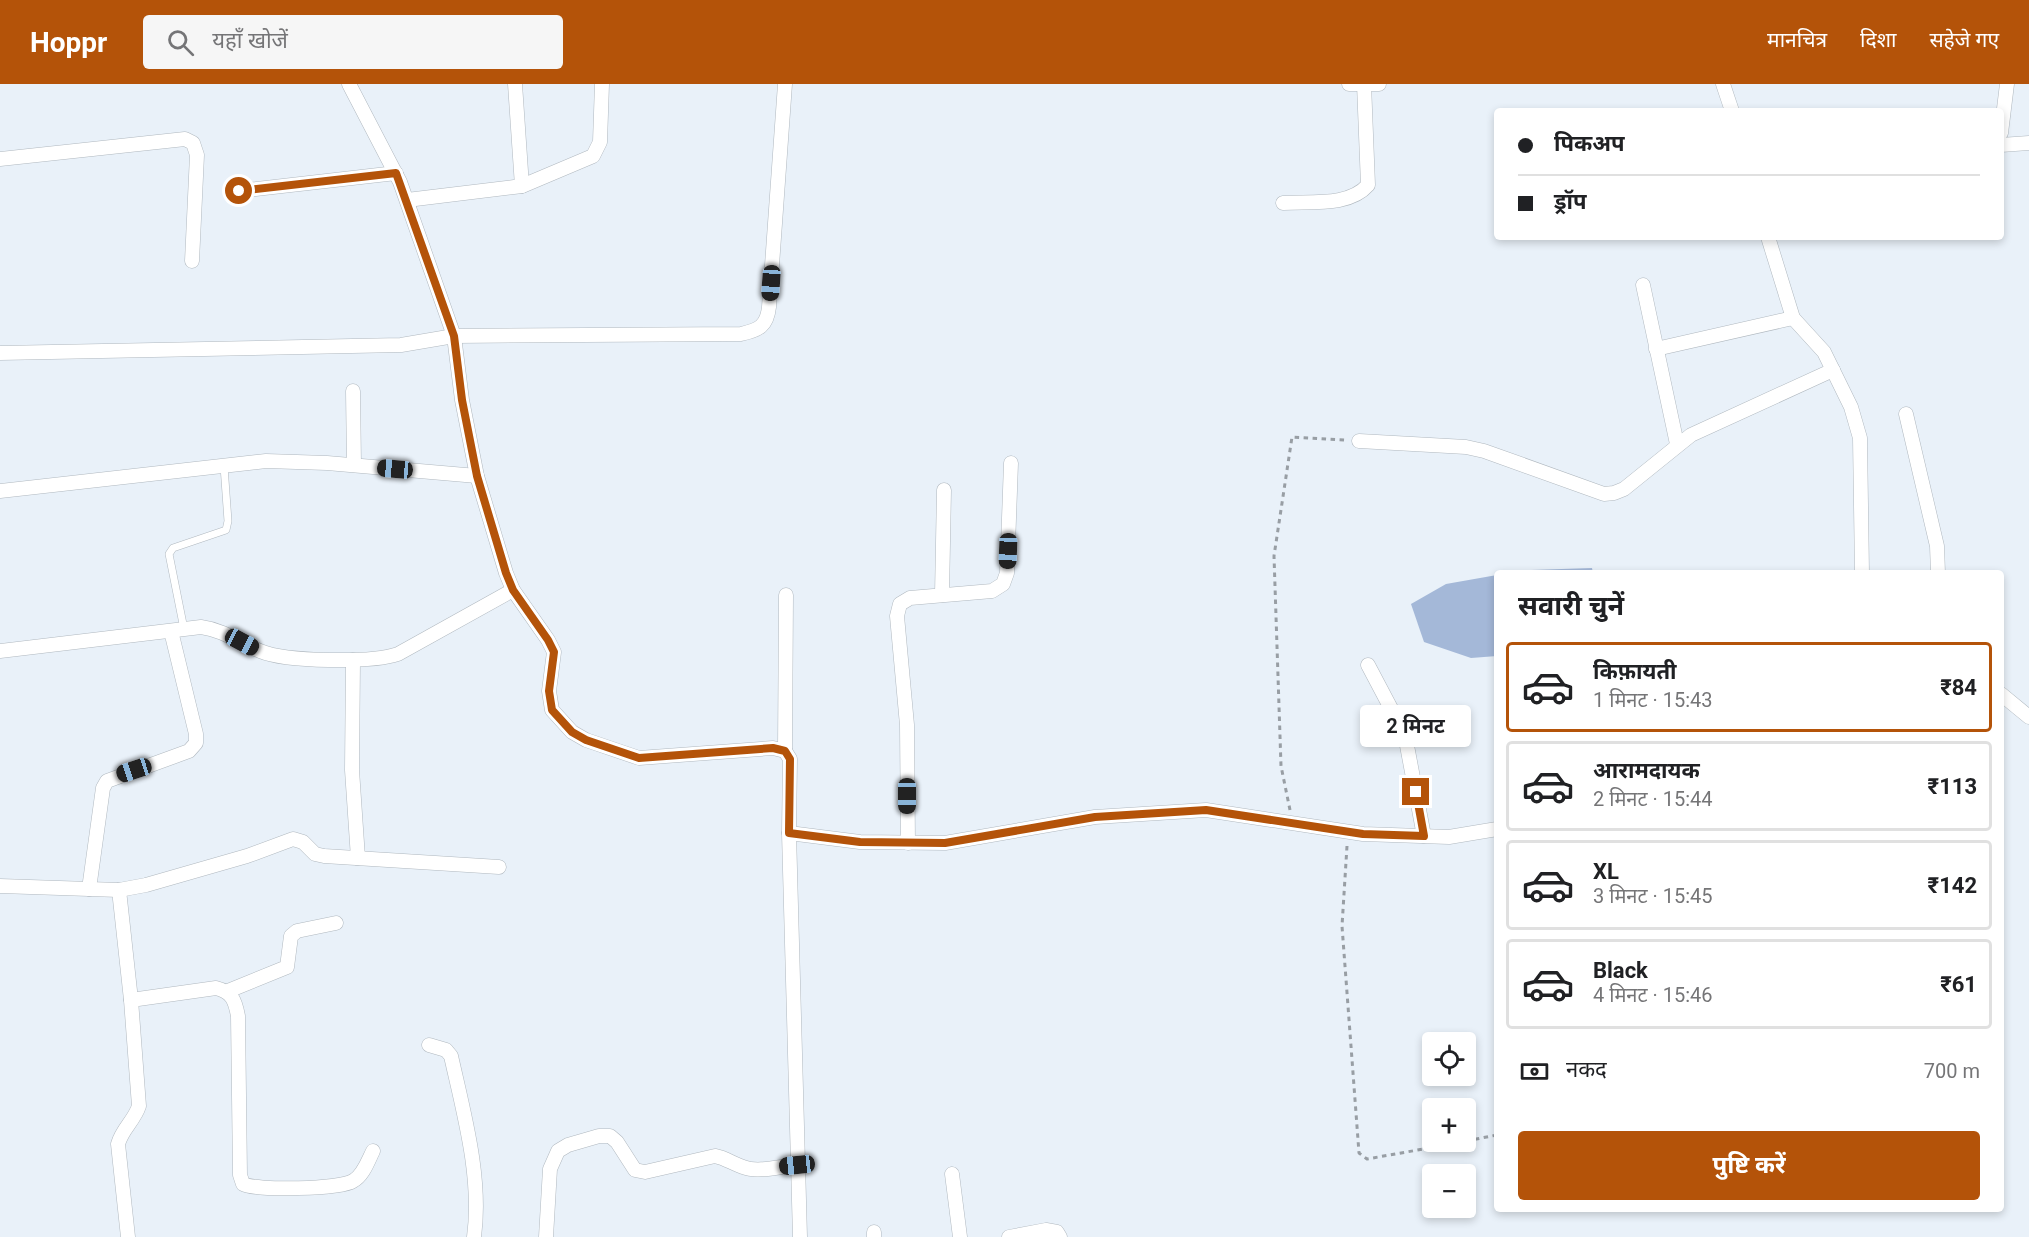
<!DOCTYPE html>
<html lang="hi">
<meta charset="utf-8">
<style>
:root{--surface:#fff;--page:#f6f6f6;--text:#202124;--muted:#757577;--line:#e0e0e0;--accent:#b45309}
body{margin:0;font-family:Roboto,"Noto Sans Devanagari",sans-serif;background:var(--page);color:var(--text);height:100vh;display:flex;flex-direction:column;font-size:22px;white-space:nowrap}
*{box-sizing:border-box;margin:0}
p{font-size:20px;color:var(--muted)}
.icon{flex:none;width:33px;height:33px;fill:none;stroke:currentColor;stroke-width:2;stroke-linecap:round;stroke-linejoin:round}
.map{position:relative;flex:1;overflow:hidden}
.panel{position:absolute;left:1494px;top:486px;width:510px;height:642px;display:flex;flex-direction:column;background:var(--surface);border-radius:6px;box-shadow:0 3px 9px #0003}
.panel>*{flex:none}
.hud{position:absolute;left:1494px;top:24px;width:510px;height:132px;border-radius:6px;box-shadow:0 3px 9px #0003;display:grid;align-content:center;height:132px;padding:0 24px;background:var(--surface)}
.fabs{position:absolute;left:1422px;top:948px;display:grid;gap:12px}
.fabs a{display:grid;place-items:center;width:54px;height:54px;border-radius:6px;background:var(--surface);box-shadow:0 3px 9px #0003;font-size:30px}
.end{position:absolute;width:27px;height:27px;margin:-14px;border:8px solid #b45309;background:#fff;box-shadow:0 0 0 3px #fff}
.from{border-radius:50%}
.bubble{position:absolute;height:42px;border-radius:6px;background:var(--surface);box-shadow:0 3px 9px #0003;font-size:20px;font-weight:700;line-height:42px;text-align:center}
.car{position:absolute;width:18px;height:36px;margin:-18px -9px;border-radius:8px;box-shadow:0 0 4px 2px #0007;background:linear-gradient(#222 24%,#8ab4d8 0 40%,#222 0 76%,#8ab4d8 0 86%,#222 0)}
.hud b{display:flex;align-items:center;gap:21px;height:57px;font-size:22px}
.hud b+b{border-top:2px solid var(--line)}
.hud i{width:15px;height:15px;background:var(--text)}
ul{padding:0;list-style:none}
li{display:flex;align-items:center;gap:18px;height:90px;margin:0 12px 9px;padding:0 12px;border:3px solid var(--line);border-radius:6px}
li div{flex:1}
li b{display:block;font-size:22px}
li em{font-style:normal;font-weight:700}
li.current{border-color:var(--accent)}
li>.icon{width:54px;height:54px;stroke-width:1.5}
h2{padding:0 24px;font-size:27px;line-height:72px}
.pay{display:flex;align-items:center;gap:15px;height:66px;padding:0 24px;font-size:22px}
.pay p{margin-inline-start:auto}
.action{display:flex;gap:12px;margin-top:auto;padding:12px 24px}
.action a{flex:1;height:69px;border-radius:6px;background:var(--accent);color:#fff;font-size:24px;font-weight:700;line-height:69px;text-align:center}
header{display:flex;align-items:center;gap:36px;box-sizing:border-box;height:84px;padding:0 30px;background:var(--accent);color:#fff}
header strong{font-size:28px}
nav{display:flex;gap:33px;margin-inline-start:auto;font-size:21px}
.search{width:420px;height:54px;background:var(--page);display:flex;align-items:center;gap:15px;box-sizing:border-box;padding:0 21px;border-radius:6px;color:var(--muted);font-size:22px}
.map>svg:first-child{display:block}
.water{fill:#a4b8d8}
.lines{fill:none;stroke-linecap:round;stroke-linejoin:round}
.service-casing{stroke:#b0b8bf;stroke-width:8}
.minor-casing{stroke:#b0b8bf;stroke-width:15}
.path{stroke:#989ea4;stroke-width:3;stroke-dasharray:4.5 4.5;stroke-linecap:butt}
.service{stroke:#fff;stroke-width:7}
.minor{stroke:#fff;stroke-width:14}
.route{stroke:#b45309;stroke-width:8}
</style>
<header>
<strong>Hoppr</strong>
<div class="search"><svg class="icon" aria-label="search" viewBox="0 0 24 24"><circle cx="10" cy="10" r="6"/><path d="M15 15l6 6"/></svg>यहाँ खोजें</div>
<nav><a>मानचित्र</a><a>दिशा</a><a>सहेजे गए</a></nav>
</header>
<div class="map">
<svg width="2029" height="1153" viewBox="0 0 2029 1153">
<rect width="100%" height="100%" fill="#e9f1f9"/>
<g class="water">
<polygon points="1592,484 1593,489 1510,489 1531,486"/>
<polygon points="1497,491 1497,572 1471,574 1424,558 1411,520 1446,500"/>
</g>
<g class="lines">
<defs>
<polyline id="service" points="184,545 169,470 173,464 226,446 228,437 224,382"/>
<g id="minor">
<polyline points="349,0 400,98 454,252 462,316 477,392 506,489 513,506 548,556 554,568 549,607 552,626 572,648 586,656 639,674 773,664 785,667 790,675 789,749 800,1153"/>
<polyline points="515,0 522,102"/>
<polyline points="1349,0 1379,0"/>
<polyline points="1723,0 1732,27"/>
<polyline points="2001,49 2007,0"/>
<polyline points="2001,61 2029,59"/>
<polyline points="0,75 185,55 193,59 197,71 192,177"/>
<polyline points="239,107 396,89"/>
<polyline points="407,116 522,102 593,72 600,58 602,0"/>
<path d="M1283 119C1310 117 1349 123 1368 101L1364 0"/>
<polyline points="1768,153 1793,234 1824,268 1851,323 1860,354 1862,489"/>
<polyline points="1643,201 1677,360"/>
<polyline points="1656,265 1793,234"/>
<path d="M0 269 401 261 454 252 741 250C759 246 767 242 769 223L785 0"/>
<polyline points="353,307 354,381"/>
<polyline points="1906,330 1937,462 1938,489"/>
<polyline points="1359,357 1466,363 1484,367 1604,410 1614,409 1624,405 1691,351 1833,286"/>
<polyline points="0,407 266,377 327,379 477,392"/>
<polyline points="942,511 944,406"/>
<path d="M0 567 201 543C224 546 240 559 260 567 286 578 372 579 398 570L513 506"/>
<polyline points="353,576 352,686 358,774"/>
<polyline points="1368,581 1405,651 1424,752"/>
<polyline points="2001,610 2029,633"/>
<polyline points="785,667 786,511"/>
<polyline points="789,749 860,758 945,759 1095,733 1206,726 1363,750 1449,753 1497,745"/>
<polyline points="908,759 907,641 897,532 900,520 910,514 992,507 1003,500 1007,489 1011,379"/>
<polyline points="0,802 119,806 146,801 247,772 293,755 303,758 315,770 324,772 499,783"/>
<polyline points="89,805 103,704 107,697 189,667 196,659 196,650 171,547"/>
<path d="M119 806 131 916 139 1022C134 1037 122 1045 118 1060L128 1153"/>
<polyline points="228,907 287,883 291,852 297,847 336,839"/>
<path d="M131 916 216 904C232 908 235 916 238 932L240 1091 243 1100C257 1107 340 1105 353 1097 363 1092 368 1077 373 1067"/>
<path d="M429 961 446 966 451 972C464 1030 482 1094 474 1153"/>
<polyline points="952,1090 960,1153"/>
<polyline points="874,1148 874,1153"/>
<path d="M546 1153 550 1085 558 1067 568 1061 599 1052H610L617 1058 635 1086 645 1088 715 1072C726 1074 733 1080 743 1083 758 1089 781 1082 797 1081"/>
<polyline points="1009,1153 1046,1146 1057,1148 1060,1153"/>
</g>
</defs>
<use href="#service" class="service-casing"/>
<use href="#minor" class="minor-casing"/>
<g class="path">
<polyline points="1290,726 1281,682 1274,472 1292,353 1345,356"/>
<polyline points="1347,762 1342,842 1359,1069 1367,1075 1463,1058"/>
<polyline points="1466,1057 1497,1051"/>
</g>
<use href="#service" class="service"/>
<use href="#minor" class="minor"/>
</g>
<g class="lines">
<polyline class="route" points="239,107 396,89 454,252 462,316 477,392 506,489 513,506 548,556 554,568 549,607 552,626 572,648 586,656 639,674 773,664 785,667 790,675 789,749 860,758 945,759 1095,733 1206,726 1363,750 1424,752 1416,708"/>
</g>
</svg>
<div class="fabs">
<a><svg class="icon" aria-label="locate" viewBox="0 0 24 24"><circle cx="12" cy="12" r="6"/><path d="M12 2v4M12 18v4M2 12h4M18 12h4"/></svg></a>
<a>+</a>
<a>−</a>
</div>
<i class="end from" style="left:239px;top:107px"></i>
<i class="end" style="left:1416px;top:708px"></i>
<div class="bubble" style="left:1360px;top:621px;width:111px">2 मिनट</div>
<i class="car" style="left:771px;top:199px;rotate:184deg"></i>
<i class="car" style="left:395px;top:385px;rotate:275deg"></i>
<i class="car" style="left:1008px;top:467px;rotate:182deg"></i>
<i class="car" style="left:242px;top:558px;rotate:118deg"></i>
<i class="car" style="left:134px;top:686px;rotate:252deg"></i>
<i class="car" style="left:907px;top:712px;rotate:180deg"></i>
<i class="car" style="left:797px;top:1081px;rotate:264deg"></i>
<div class="hud">
<b><i class="from"></i>पिकअप</b>
<b><i></i>ड्रॉप</b>
</div>
<section class="panel">
<h2>सवारी चुनें</h2>
<ul>
<li class="current"><svg class="icon" aria-label="car" viewBox="0 0 24 24"><path d="M5 17H2v-5l4-1 3-4h7l3 4 3 1v5h-3M9 17h6M6 11h13"/><circle cx="7" cy="17" r="2"/><circle cx="17" cy="17" r="2"/></svg><div><b>किफ़ायती</b><p>1 मिनट · 15:43</p></div><em>₹84</em></li>
<li><svg class="icon" aria-label="car" viewBox="0 0 24 24"><path d="M5 17H2v-5l4-1 3-4h7l3 4 3 1v5h-3M9 17h6M6 11h13"/><circle cx="7" cy="17" r="2"/><circle cx="17" cy="17" r="2"/></svg><div><b>आरामदायक</b><p>2 मिनट · 15:44</p></div><em>₹113</em></li>
<li><svg class="icon" aria-label="car" viewBox="0 0 24 24"><path d="M5 17H2v-5l4-1 3-4h7l3 4 3 1v5h-3M9 17h6M6 11h13"/><circle cx="7" cy="17" r="2"/><circle cx="17" cy="17" r="2"/></svg><div><b>XL</b><p>3 मिनट · 15:45</p></div><em>₹142</em></li>
<li><svg class="icon" aria-label="car" viewBox="0 0 24 24"><path d="M5 17H2v-5l4-1 3-4h7l3 4 3 1v5h-3M9 17h6M6 11h13"/><circle cx="7" cy="17" r="2"/><circle cx="17" cy="17" r="2"/></svg><div><b>Black</b><p>4 मिनट · 15:46</p></div><em>₹61</em></li>
</ul>
<div class="pay"><svg class="icon" aria-label="cash" viewBox="0 0 24 24"><path d="M3 7h18v10H3z"/><circle cx="12" cy="12" r="2"/></svg>नकद<p>700 m</p></div>
<div class="action"><a>पुष्टि करें</a></div>
</section>
</div>
